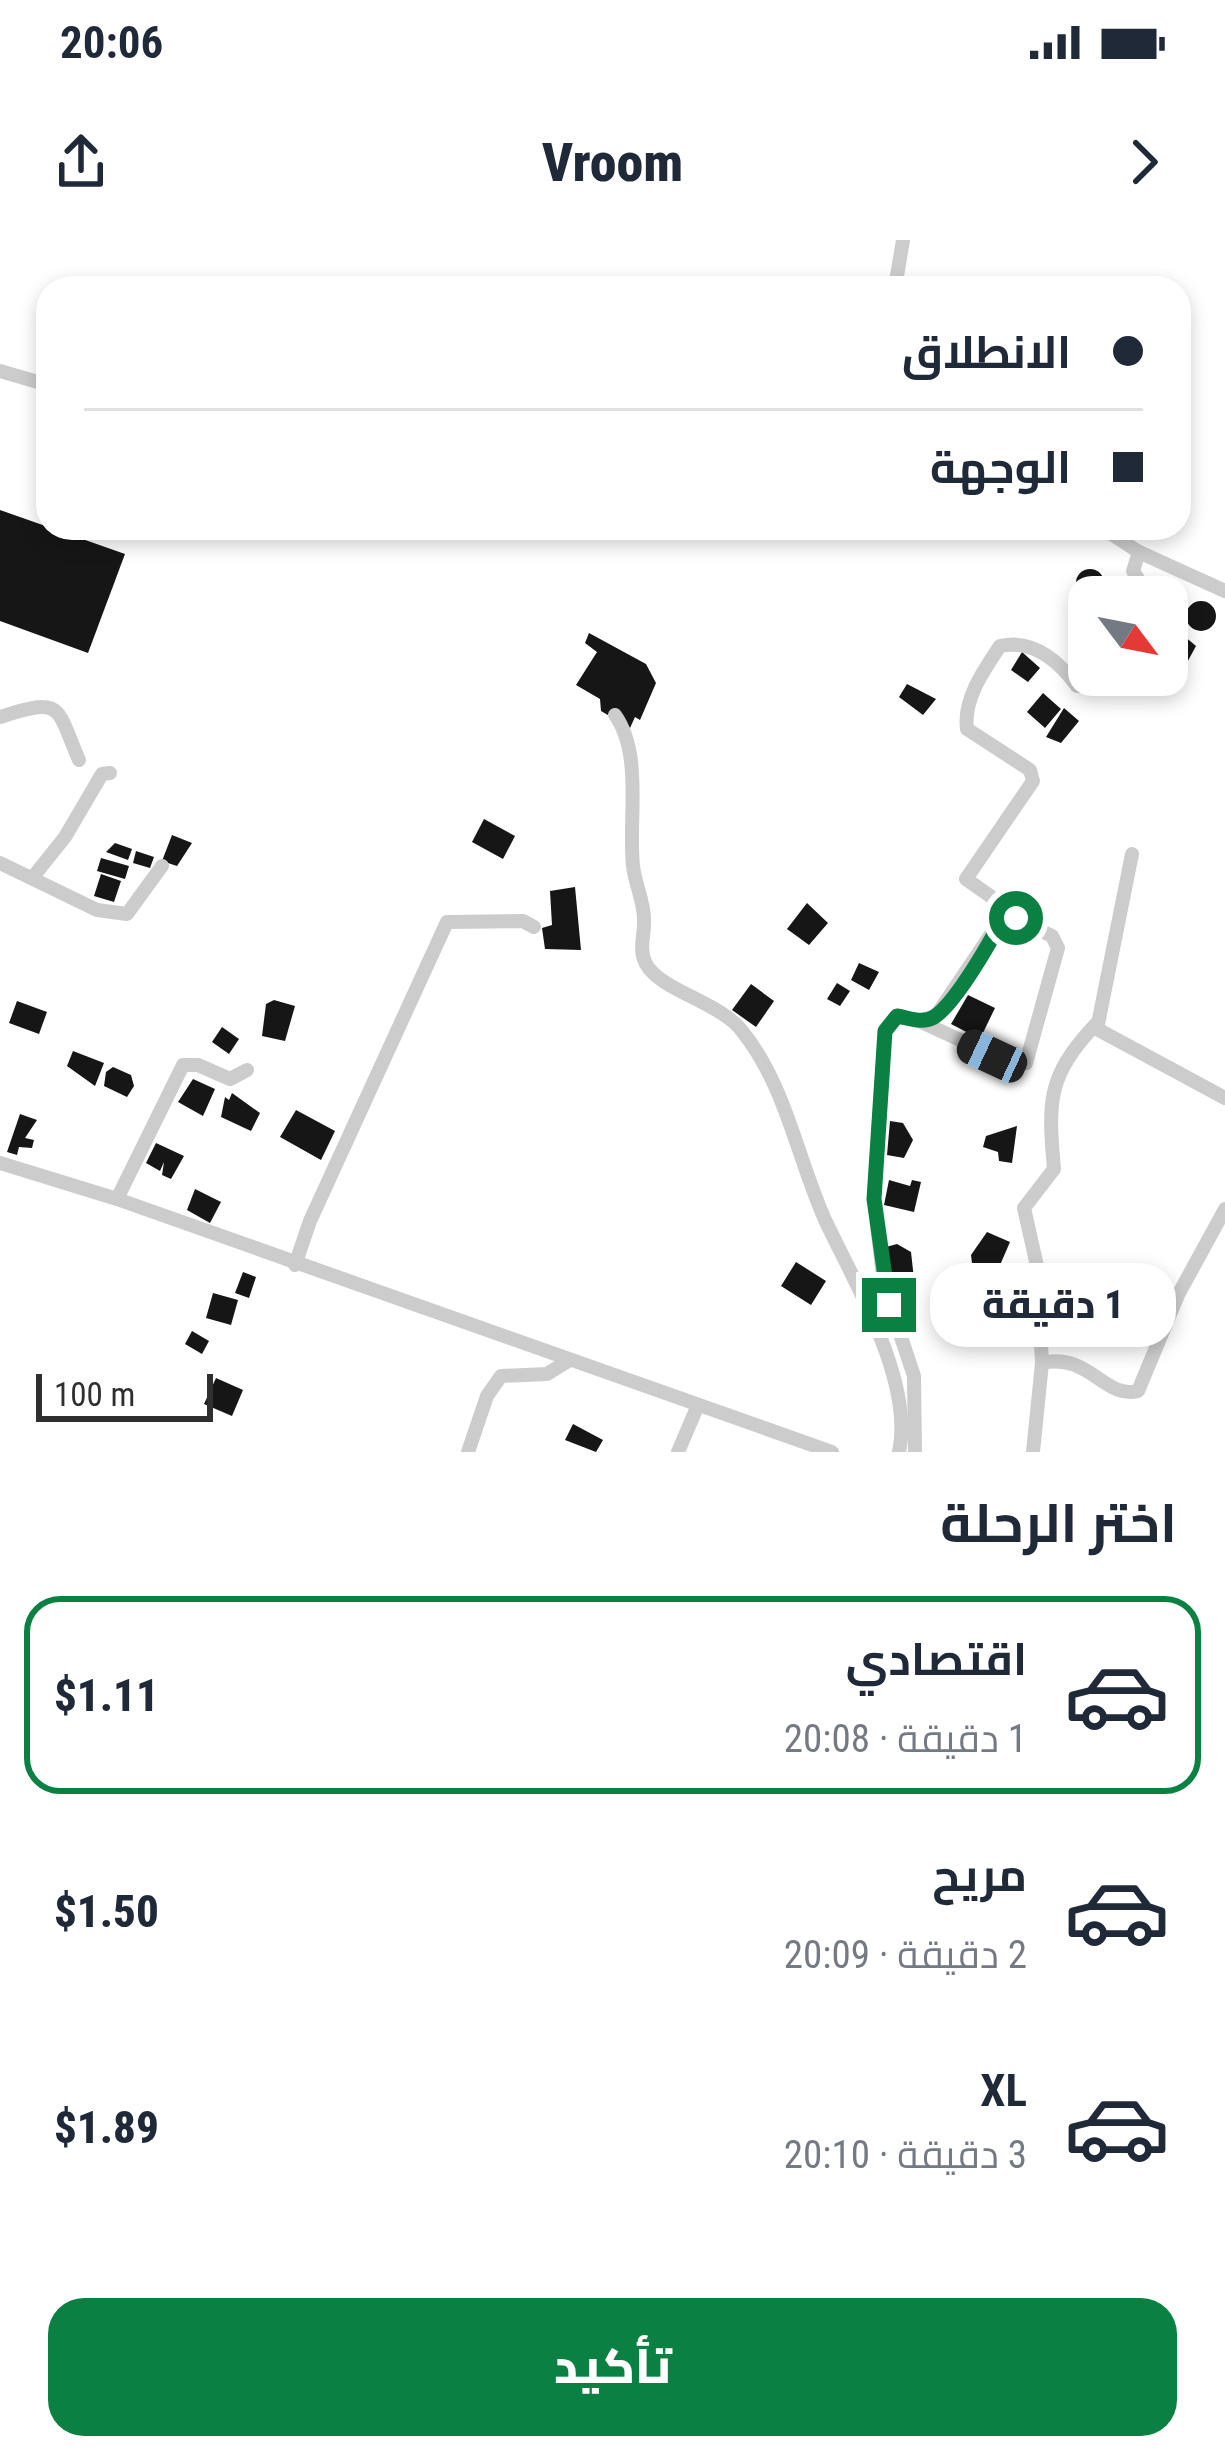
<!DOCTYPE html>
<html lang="ar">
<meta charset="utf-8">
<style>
:root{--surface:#fff;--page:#f6f6f7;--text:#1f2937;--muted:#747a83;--line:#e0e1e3;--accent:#0b8043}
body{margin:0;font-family:"Roboto Condensed",Cairo,sans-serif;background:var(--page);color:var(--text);direction:rtl;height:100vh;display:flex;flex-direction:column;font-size:45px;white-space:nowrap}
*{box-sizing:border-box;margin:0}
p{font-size:39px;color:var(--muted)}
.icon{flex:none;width:66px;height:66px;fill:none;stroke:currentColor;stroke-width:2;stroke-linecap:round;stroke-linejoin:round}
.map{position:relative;height:1212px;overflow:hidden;direction:ltr}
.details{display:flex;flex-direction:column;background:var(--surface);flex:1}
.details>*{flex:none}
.banner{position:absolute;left:36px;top:36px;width:1155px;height:264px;border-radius:36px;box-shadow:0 6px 18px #0003;direction:rtl;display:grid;align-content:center;height:264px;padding:0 48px;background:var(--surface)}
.needle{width:78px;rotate:122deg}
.tools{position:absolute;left:1068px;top:336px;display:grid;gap:24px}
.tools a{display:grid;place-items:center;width:120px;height:120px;border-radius:24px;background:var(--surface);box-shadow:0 6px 18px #0003;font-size:60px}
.scale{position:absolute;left:36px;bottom:30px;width:177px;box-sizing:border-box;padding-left:12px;border:6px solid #2f2f2f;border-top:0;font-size:33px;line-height:42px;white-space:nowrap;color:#2f2f2f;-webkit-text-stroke:9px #fff;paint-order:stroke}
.end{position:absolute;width:54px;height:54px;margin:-27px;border:15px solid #0b8043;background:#fff;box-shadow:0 0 0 6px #fff}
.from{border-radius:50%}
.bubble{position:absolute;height:84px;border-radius:36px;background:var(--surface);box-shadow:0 6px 18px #0003;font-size:39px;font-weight:800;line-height:84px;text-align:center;direction:rtl}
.car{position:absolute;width:36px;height:72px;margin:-36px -18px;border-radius:15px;box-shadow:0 0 9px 3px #0007;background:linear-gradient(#222 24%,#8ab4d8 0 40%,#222 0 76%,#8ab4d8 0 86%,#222 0)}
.banner b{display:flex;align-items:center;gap:42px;height:114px;font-size:45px}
.banner b+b{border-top:3px solid var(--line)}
.banner i{width:30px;height:30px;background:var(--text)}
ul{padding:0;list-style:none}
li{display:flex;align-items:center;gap:36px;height:198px;margin:0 24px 18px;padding:0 24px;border:6px solid transparent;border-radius:36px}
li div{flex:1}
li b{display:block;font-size:45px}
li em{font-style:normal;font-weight:800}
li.selected{border-color:var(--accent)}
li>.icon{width:108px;height:108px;stroke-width:1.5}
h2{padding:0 48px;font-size:54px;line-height:144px}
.button{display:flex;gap:24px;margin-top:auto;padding:24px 48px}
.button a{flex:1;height:138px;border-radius:36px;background:var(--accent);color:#fff;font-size:48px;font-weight:800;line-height:138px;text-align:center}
.status{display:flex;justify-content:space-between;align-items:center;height:84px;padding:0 60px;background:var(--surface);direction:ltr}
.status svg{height:33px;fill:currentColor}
header{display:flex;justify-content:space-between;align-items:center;height:156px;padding:0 48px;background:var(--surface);font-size:54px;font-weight:800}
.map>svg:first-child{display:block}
.building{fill:#161616}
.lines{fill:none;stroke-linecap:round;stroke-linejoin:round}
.minor{stroke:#ccc;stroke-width:14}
.route{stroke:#0b8043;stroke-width:15}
</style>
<div class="status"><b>20:06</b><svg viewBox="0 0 49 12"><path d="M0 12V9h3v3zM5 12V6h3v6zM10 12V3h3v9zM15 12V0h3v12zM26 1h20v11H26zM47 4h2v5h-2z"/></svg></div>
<header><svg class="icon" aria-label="forward" viewBox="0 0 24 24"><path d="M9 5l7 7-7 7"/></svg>Vroom<svg class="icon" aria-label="share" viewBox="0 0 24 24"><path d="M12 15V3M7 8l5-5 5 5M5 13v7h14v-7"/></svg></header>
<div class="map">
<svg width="1225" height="1212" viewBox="0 0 1225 1212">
<rect width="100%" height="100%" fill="#fff"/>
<g class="building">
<polygon points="0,270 125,314 88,413 0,381"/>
<circle cx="1090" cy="343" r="14"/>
<circle cx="1201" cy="376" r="15"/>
<polygon points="1177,390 1196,406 1177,441 1167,434 1167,403"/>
<polygon points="589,393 646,424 656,443 640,480 635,477 630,488 601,471 600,459 576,445 597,412 585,403"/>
<polygon points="1022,412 1040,428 1028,442 1011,430"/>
<polygon points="907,444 936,459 923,475 899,457"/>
<polygon points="1043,453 1061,469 1045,488 1027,472"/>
<polygon points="1064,468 1079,481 1061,503 1046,497"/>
<polygon points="484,579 515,596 503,619 472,602"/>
<polygon points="172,595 192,603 177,626 162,621"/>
<polygon points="115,603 132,609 128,620 106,612"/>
<polygon points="136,611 154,617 150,628 133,623"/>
<polygon points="101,618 129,626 125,639 97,631"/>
<polygon points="101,634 121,641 114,662 94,656"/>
<polygon points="575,647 581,710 545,709 542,688 552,685 550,651"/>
<polygon points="807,663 828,683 809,705 787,689"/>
<polygon points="859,723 879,732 869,750 851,740"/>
<polygon points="837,743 850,751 840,766 827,759"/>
<polygon points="751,744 774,761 756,787 732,770"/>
<polygon points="968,755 995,768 980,799 951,784"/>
<polygon points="274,760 295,766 285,801 262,796 266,764"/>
<polygon points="17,761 47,772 39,794 9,783"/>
<polygon points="222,787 239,799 229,814 212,802"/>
<polygon points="73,811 104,823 95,846 67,826"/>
<polygon points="113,827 131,835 134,846 127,857 104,846 106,832"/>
<polygon points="193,839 215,849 203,876 178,862"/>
<polygon points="232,853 260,873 251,891 221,877 225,857 229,860"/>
<polygon points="296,870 335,891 321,920 280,897"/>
<polygon points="20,874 37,880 25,898 34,900 32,908 19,907 17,915 7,912"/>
<polygon points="890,881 903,883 913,900 904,918 887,915"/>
<polygon points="1017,886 1012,923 999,921 998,912 983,907 986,896"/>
<polygon points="156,903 184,916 171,939 162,935 164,922 160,931 146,923"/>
<polygon points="889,940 910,946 912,940 921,942 914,972 884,965"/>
<polygon points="195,949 221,962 210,983 187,970"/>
<polygon points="987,992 1010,1002 994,1039 972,1023 971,1015"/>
<polygon points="897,1004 911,1012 914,1039 890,1042 886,1007"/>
<polygon points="796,1022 826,1041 811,1065 781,1046"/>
<polygon points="243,1032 256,1037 249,1058 235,1053"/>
<polygon points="213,1053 238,1060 231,1085 206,1078"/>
<polygon points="192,1091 209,1101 202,1114 185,1104"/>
<polygon points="216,1138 243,1150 232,1176 204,1164"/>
<polygon points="573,1184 603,1200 596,1212 565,1200"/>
</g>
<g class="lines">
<g class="minor">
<polyline points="895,48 903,0"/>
<polyline points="0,131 48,145"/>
<polyline points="1102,288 1139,312 1225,351"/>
<polyline points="1139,312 1133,331 1150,357"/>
<path d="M615 475C643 514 628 580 633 626 635 644 644 661 644 679 645 695 638 709 646 724 661 751 720 762 742 791 786 845 798 921 826 982 855 1043 914 1142 899 1212"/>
<path d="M0 477C64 456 56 467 79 520"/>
<polyline points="1132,614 1097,789 1225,858"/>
<polyline points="0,623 97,670 127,674 162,626"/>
<polyline points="33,637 65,597 102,534 110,533"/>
<polyline points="919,781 1012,824 1026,823 1058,708 1052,696 1003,672"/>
<polyline points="0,923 117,959 832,1212"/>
<polyline points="117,959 183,825 198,825 230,839 247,830"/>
<polyline points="295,1025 310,981 447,682 523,681 534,687"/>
<path d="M1042 1123 1037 1026 1024 968 1054 929C1048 861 1047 836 1096 784"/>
<polyline points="468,1212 487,1156 501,1136 547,1134 568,1121"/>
<polyline points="678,1212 698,1165"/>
<path d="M915 1212 914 1136 884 1046 874 959 885 791 897 776 919 781 936 776 1002 678 1000 663 966 639 1033 541 1030 530 967 489C963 459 984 430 1000 406 1032 399 1058 420 1077 446H1092L1112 435"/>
<path d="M1033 1212 1042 1123C1089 1112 1105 1160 1138 1151L1178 1055 1225 969"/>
</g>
</g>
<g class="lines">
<path class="route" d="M889 1065 874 959 885 791 897 776C910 778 922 784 934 777 955 764 996 695 1004 672L1016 678"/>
</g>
</svg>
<div class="tools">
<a><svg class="needle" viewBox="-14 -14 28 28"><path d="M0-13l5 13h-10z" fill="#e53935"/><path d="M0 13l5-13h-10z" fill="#747a83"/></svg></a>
</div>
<div class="scale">100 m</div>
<i class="end from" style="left:1016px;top:678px"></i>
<i class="end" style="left:889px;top:1065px"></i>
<div class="bubble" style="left:930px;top:1023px;width:246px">1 دقيقة</div>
<i class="car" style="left:992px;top:816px;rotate:295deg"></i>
<div class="banner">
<b><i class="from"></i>الانطلاق</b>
<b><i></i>الوجهة</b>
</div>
</div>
<section class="details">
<h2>اختر الرحلة</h2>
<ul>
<li class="selected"><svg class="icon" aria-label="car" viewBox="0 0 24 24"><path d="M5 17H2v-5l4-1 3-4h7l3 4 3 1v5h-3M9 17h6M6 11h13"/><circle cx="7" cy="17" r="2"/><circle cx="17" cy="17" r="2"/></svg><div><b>اقتصادي</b><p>1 دقيقة · 20:08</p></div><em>$1.11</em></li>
<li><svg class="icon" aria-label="car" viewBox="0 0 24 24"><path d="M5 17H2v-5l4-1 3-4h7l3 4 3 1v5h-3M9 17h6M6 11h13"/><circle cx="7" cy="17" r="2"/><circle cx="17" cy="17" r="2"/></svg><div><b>مريح</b><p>2 دقيقة · 20:09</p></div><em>$1.50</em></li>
<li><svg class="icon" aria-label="car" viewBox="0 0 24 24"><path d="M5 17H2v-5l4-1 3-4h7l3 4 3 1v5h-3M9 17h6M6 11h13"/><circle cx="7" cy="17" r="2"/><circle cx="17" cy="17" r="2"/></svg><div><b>XL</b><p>3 دقيقة · 20:10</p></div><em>$1.89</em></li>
</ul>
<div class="button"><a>تأكيد</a></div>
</section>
